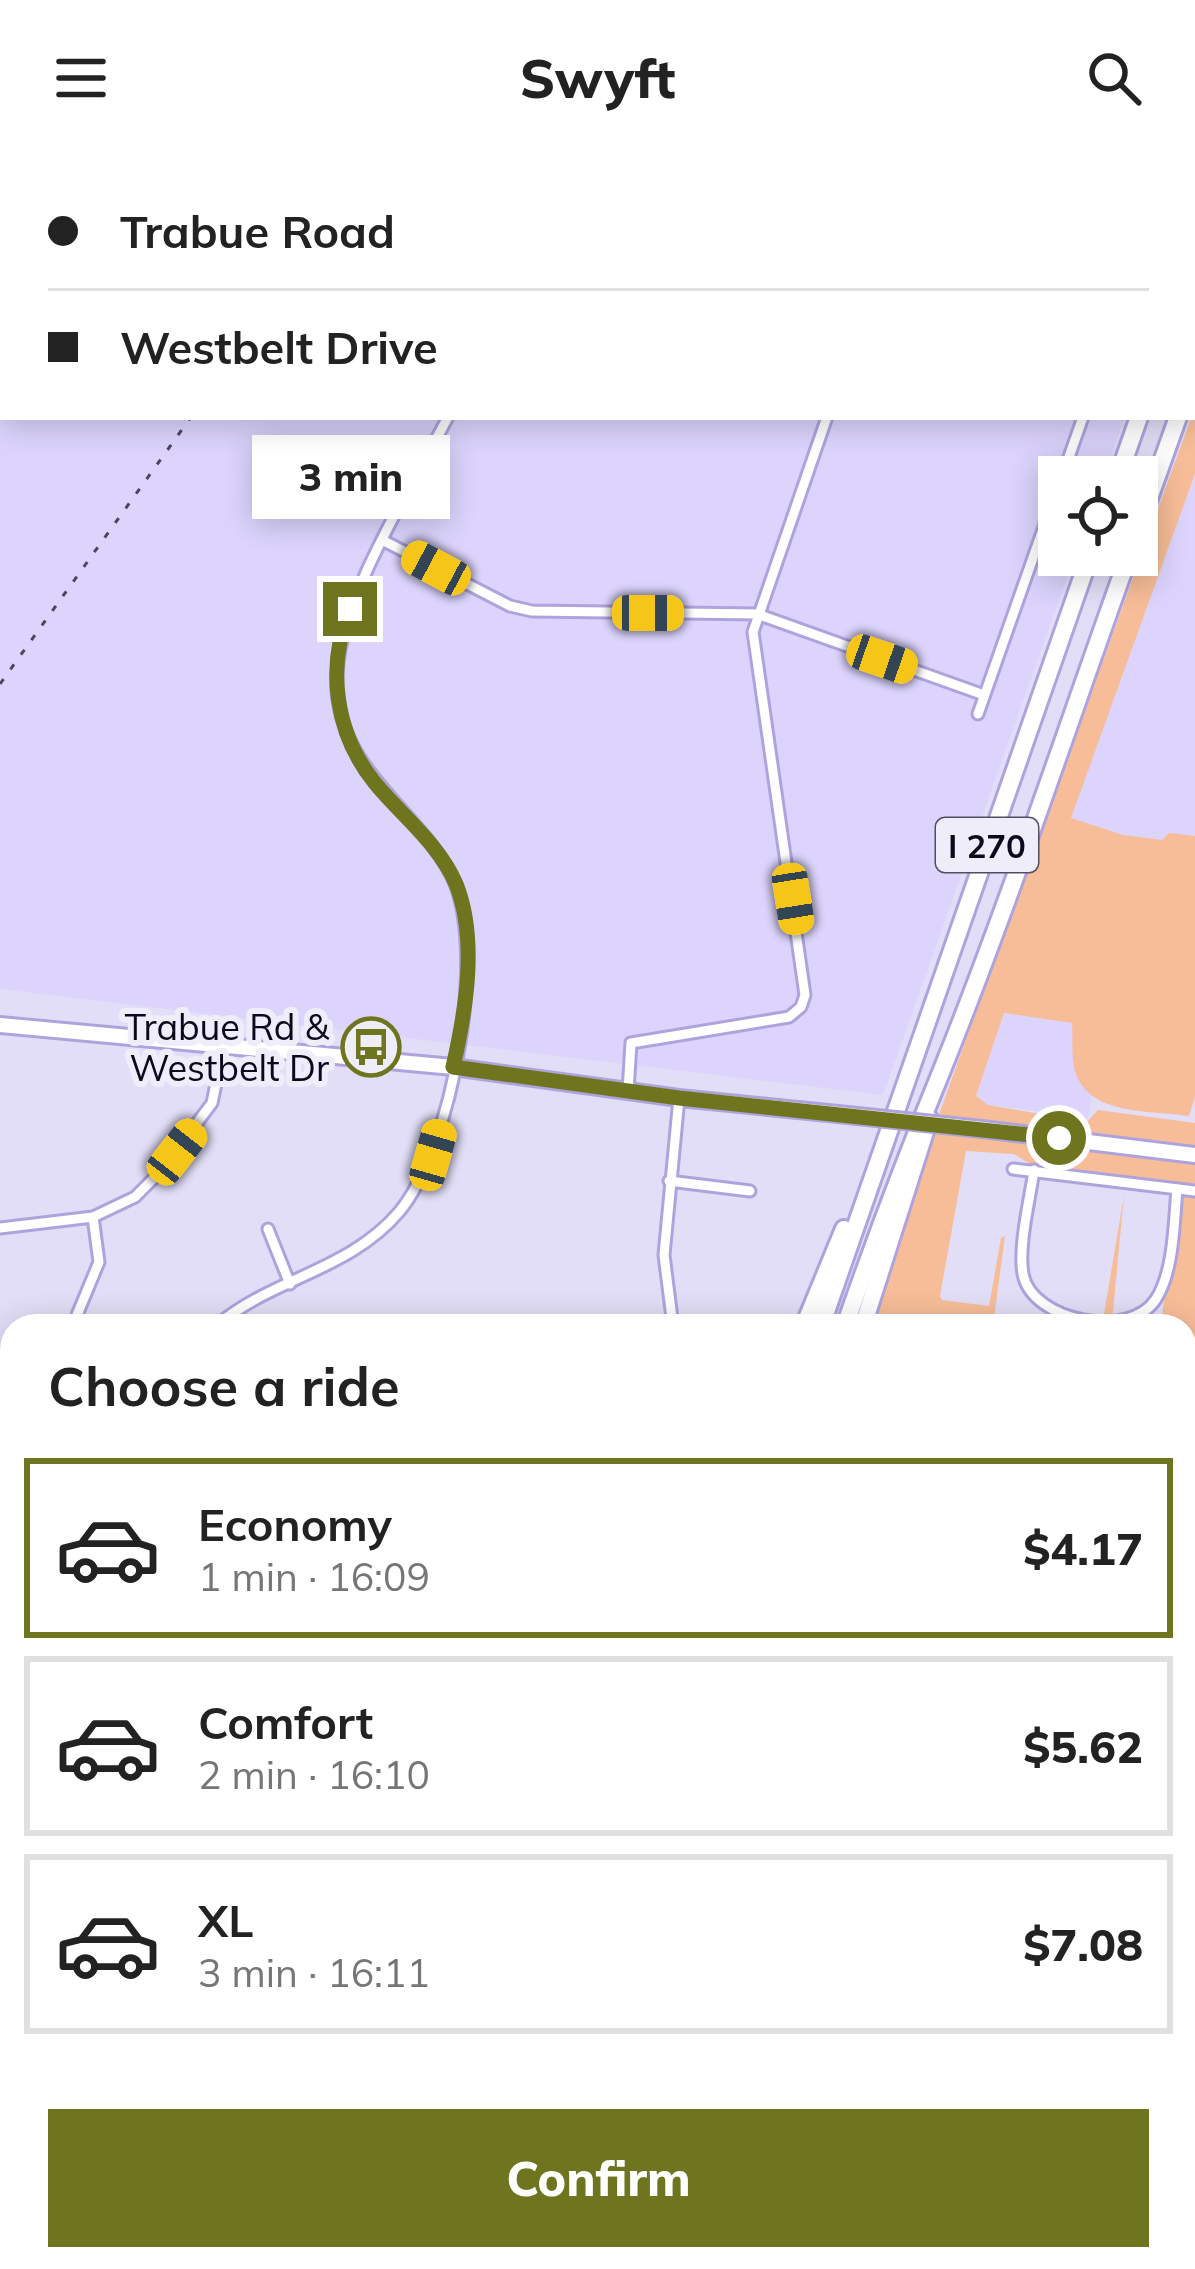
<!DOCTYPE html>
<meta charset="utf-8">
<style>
:root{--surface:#fff;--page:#f2f2f2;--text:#222;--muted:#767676;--line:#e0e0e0;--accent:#6e751e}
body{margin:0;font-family:Mulish,sans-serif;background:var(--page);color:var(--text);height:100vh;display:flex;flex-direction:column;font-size:45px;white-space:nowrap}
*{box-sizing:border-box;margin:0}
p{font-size:39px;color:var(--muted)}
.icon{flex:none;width:66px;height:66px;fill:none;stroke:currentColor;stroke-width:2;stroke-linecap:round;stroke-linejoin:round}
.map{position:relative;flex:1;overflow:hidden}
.sheet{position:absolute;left:0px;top:1158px;width:1197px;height:957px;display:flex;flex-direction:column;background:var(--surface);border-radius:36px 36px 0 0;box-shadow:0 6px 30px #0003}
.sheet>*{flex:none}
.top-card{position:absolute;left:0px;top:0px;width:1197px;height:264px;box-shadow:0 6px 30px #0003;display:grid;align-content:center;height:264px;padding:0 48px;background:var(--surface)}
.tools{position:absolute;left:1038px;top:300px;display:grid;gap:24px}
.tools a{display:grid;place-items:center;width:120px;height:120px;border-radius:0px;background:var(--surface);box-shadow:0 6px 30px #0003;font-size:60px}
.end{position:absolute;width:54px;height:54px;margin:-27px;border:15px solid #6e751e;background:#fff;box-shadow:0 0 0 6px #fff}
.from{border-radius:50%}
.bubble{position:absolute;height:84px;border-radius:0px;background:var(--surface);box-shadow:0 6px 30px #0003;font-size:39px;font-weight:800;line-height:84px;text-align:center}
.car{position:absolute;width:36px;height:72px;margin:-36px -18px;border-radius:15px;box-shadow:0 0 9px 3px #0007;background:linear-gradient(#f5c518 24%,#345 0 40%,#f5c518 0 76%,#345 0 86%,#f5c518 0)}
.top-card b{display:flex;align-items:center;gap:42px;height:114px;font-size:45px}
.top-card b+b{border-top:3px solid var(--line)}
.top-card i{width:30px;height:30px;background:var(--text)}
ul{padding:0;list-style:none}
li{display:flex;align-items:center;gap:36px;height:180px;margin:0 24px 18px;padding:0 24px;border:6px solid var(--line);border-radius:0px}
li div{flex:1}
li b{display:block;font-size:45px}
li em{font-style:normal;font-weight:800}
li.selected{border-color:var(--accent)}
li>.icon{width:108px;height:108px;stroke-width:1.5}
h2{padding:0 48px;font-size:54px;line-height:144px}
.action{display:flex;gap:24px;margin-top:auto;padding:24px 48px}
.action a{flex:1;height:138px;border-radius:0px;background:var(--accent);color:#fff;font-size:48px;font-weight:800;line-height:138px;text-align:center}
header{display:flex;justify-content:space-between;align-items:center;height:156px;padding:0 48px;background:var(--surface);font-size:54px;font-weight:800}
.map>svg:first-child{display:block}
.built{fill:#dcd4fd}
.green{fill:#f7bd98}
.water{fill:#c6d149}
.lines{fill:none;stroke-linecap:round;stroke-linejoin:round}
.stream{stroke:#c6d149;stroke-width:3}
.minor-casing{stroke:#afa3de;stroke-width:15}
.secondary-casing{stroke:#afa3de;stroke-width:20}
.motorway-casing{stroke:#afa3de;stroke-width:22}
.minor{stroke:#fff;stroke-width:9}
.secondary{stroke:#fff;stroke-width:14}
.motorway{stroke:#fff;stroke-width:16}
.rail{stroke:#4c465d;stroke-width:3;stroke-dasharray:6 12;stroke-linecap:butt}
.secondary-bridge-casing{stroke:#afa3de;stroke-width:20;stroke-linecap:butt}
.secondary-bridge{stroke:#fff;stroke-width:14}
.route{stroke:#6e751e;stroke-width:15}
.labels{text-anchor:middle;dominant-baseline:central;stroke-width:12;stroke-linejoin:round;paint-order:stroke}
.shield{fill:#efedf9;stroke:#524d5f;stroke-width:3}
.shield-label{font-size:33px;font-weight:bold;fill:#0e081d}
.poi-label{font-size:36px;fill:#0e081d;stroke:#efedf9;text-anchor:end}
</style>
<header><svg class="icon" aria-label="menu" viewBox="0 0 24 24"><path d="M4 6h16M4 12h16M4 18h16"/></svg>Swyft<svg class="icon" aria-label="search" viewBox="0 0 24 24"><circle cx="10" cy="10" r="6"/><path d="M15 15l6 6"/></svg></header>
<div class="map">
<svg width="1195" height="2113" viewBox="0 0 1195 2113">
<rect width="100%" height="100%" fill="#e2def7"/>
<g class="built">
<polygon points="0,0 1195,0 1194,66 1194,3 3,3 3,261 1125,261 1103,321 1059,321 1059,399 1075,399 883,939 0,833"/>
<polygon points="1195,318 1195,680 1169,677 1162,684 1123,679 1070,663"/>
<polygon points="1003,857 1072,867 1075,913 1092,938 1087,966 1073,960 988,949 976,941"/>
<polygon points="0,2006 12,2014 12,2103 118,2103 126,2113 0,2113"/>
<polygon points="1185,2077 1195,2082 1195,2113 1040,2113 1036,2105 1185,2103"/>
</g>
<g class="green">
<path d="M1195 251V318L1071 662 1123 679 1162 684 1169 677 1195 680V941L1189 960C1150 954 1088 960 1075 915 1071 900 1073 882 1072 867L1004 857 976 940 988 949 1087 966 1098 954 1195 967V990L938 961Z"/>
<polygon points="935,974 1195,1007 1195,1029 1033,1010 1014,998 966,995 940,1140 942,1144 989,1150 1001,1082 1005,1080 994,1162 1014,1170 872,1170"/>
<polygon points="1184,1037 1195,1038 1195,1190 1185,1208 1185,1170 1161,1170 1169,1104 1174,1098"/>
<polygon points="1124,1039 1112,1166 1118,1170 1102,1170"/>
<path d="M595 2103H733C705 2113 628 2113 595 2103Z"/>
<polygon points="747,2103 954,2103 960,2113 736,2113"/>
<polygon points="979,2103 1037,2103 1040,2113 985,2113"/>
</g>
<polygon class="water" points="1185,1764 1195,1769 1195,2082 1185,2076"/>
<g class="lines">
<polyline class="stream" points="0,1852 12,1855"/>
<defs>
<g id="minor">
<polyline points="583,3 585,0"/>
<polyline points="928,3 929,0"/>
<polyline points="1176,3 1177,0"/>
<polyline points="1062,321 1083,261"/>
<polyline points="384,385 510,450 532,455 757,458 984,539"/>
<polyline points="978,558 1059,328"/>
<polyline points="628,935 631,887 789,861 801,851 805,839 753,476 827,261"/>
<polyline points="1013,1013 1195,1035"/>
<path d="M1034 1014C1030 1043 1018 1090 1023 1118 1032 1166 1130 1184 1156 1143 1174 1115 1174 1066 1177 1033"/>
<polyline points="669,1025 750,1035"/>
<polyline points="0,1072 93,1061 135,1041 160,1016 212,947 224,889"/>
<polyline points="268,1073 290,1128"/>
<polyline points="77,1159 99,1106 93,1061"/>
<path d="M216 1170C272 1122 349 1115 399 1056 452 993 490 791 450 717 415 652 343 616 337 535 331 454 410 334 448 261"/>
<polyline points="673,1170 664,1099 679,942"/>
<polyline points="0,1277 12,1257"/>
<polyline points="1185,1321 1195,1315"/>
<polyline points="0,1454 12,1461"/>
<polyline points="0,1522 12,1502"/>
<polyline points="1185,1530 1195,1512"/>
<polyline points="1190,1665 1195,1668"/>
<polyline points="0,1681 12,1696"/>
</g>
<g id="secondary">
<polyline points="0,869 453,911 679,942 838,958"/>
<polyline points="982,973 1195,999"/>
</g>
<g id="motorway">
<polyline points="1194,107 1195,104"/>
<polyline points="1194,216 1195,213"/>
<polyline points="1118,321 1139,261"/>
<polyline points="1137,376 1178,261"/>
<polyline points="804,1170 844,1073"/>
<polyline points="821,1170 1090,399"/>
<path d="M845 1170C875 1084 907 999 942 914 1010 745 1067 571 1129 399"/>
<polyline points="863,1170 929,963"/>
<polyline points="0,1888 12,1891"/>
<polyline points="0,1906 12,1910"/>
<polyline points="0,1942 12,1947"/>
<polyline points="0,1958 12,1963"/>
<polyline points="0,1972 12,1977"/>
<polyline points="159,2103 166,2113"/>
<polyline points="401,2103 429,2113"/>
<polyline points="444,2103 472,2113"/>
<polyline points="537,2103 564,2113"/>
<polyline points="574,2103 602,2113"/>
<polyline points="965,2103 972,2113"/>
<polyline points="236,2113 237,2103"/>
<polyline points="262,2113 263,2103"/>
<polyline points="484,2113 487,2103"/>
<polyline points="508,2113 512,2103"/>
<polyline points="733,2113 745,2103"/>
</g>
</defs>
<use href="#minor" class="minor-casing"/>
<use href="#secondary" class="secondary-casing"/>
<use href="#motorway" class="motorway-casing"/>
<use href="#minor" class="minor"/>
<use href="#secondary" class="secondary"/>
<use href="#motorway" class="motorway"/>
<g class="rail">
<polyline points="340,3 341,0"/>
<polyline points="0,528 191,261"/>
</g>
<defs>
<polyline id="secondary-bridge" points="838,958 982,973"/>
</defs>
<use href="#secondary-bridge" class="secondary-bridge-casing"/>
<use href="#secondary-bridge" class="secondary-bridge"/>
</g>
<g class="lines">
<path class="route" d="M350 453C326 511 335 578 375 627 402 660 439 688 456 728 478 783 466 854 453 911L679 942 1059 982"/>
</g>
<defs>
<symbol id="bus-ring" viewBox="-11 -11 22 22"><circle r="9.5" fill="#efedf9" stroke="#6e751e" stroke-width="1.5"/><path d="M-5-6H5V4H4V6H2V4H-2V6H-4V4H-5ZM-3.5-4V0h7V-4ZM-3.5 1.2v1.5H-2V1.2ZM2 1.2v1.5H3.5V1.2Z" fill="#6e751e"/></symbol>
</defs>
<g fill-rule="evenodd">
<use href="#bus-ring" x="338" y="858" width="66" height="66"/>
</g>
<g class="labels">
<rect class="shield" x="936" y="662" width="102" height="54" rx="9"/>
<g class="shield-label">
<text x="987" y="689">I 270</text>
</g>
<g class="poi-label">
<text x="329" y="870">Trabue Rd &amp;<tspan x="329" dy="41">Westbelt Dr</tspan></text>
</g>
</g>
</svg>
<div class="tools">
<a><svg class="icon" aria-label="locate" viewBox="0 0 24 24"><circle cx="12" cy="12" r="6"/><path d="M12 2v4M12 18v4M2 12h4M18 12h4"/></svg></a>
</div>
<i class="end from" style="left:1059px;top:982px"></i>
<i class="end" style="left:350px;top:453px"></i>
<div class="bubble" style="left:252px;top:279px;width:198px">3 min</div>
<i class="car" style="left:436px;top:412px;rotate:298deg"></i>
<i class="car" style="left:648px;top:457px;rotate:90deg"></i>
<i class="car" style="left:882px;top:503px;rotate:109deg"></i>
<i class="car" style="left:793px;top:743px;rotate:171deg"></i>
<i class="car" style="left:177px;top:996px;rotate:38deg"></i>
<i class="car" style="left:433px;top:999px;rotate:16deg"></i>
<div class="top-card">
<b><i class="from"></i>Trabue Road</b>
<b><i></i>Westbelt Drive</b>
</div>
<section class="sheet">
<h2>Choose a ride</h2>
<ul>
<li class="selected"><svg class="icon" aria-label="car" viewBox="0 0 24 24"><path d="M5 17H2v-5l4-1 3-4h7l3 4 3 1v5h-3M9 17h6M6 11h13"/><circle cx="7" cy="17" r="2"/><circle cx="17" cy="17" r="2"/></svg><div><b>Economy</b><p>1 min · 16:09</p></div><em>$4.17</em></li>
<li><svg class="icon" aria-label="car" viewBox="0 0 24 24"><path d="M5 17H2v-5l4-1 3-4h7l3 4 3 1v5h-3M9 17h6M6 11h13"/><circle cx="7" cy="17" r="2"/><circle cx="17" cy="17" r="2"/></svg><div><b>Comfort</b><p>2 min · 16:10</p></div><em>$5.62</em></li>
<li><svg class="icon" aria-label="car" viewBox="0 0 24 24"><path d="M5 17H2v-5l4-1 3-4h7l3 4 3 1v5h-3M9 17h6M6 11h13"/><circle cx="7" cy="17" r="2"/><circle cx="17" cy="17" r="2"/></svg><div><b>XL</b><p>3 min · 16:11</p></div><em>$7.08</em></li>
</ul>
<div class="action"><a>Confirm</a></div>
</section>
</div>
